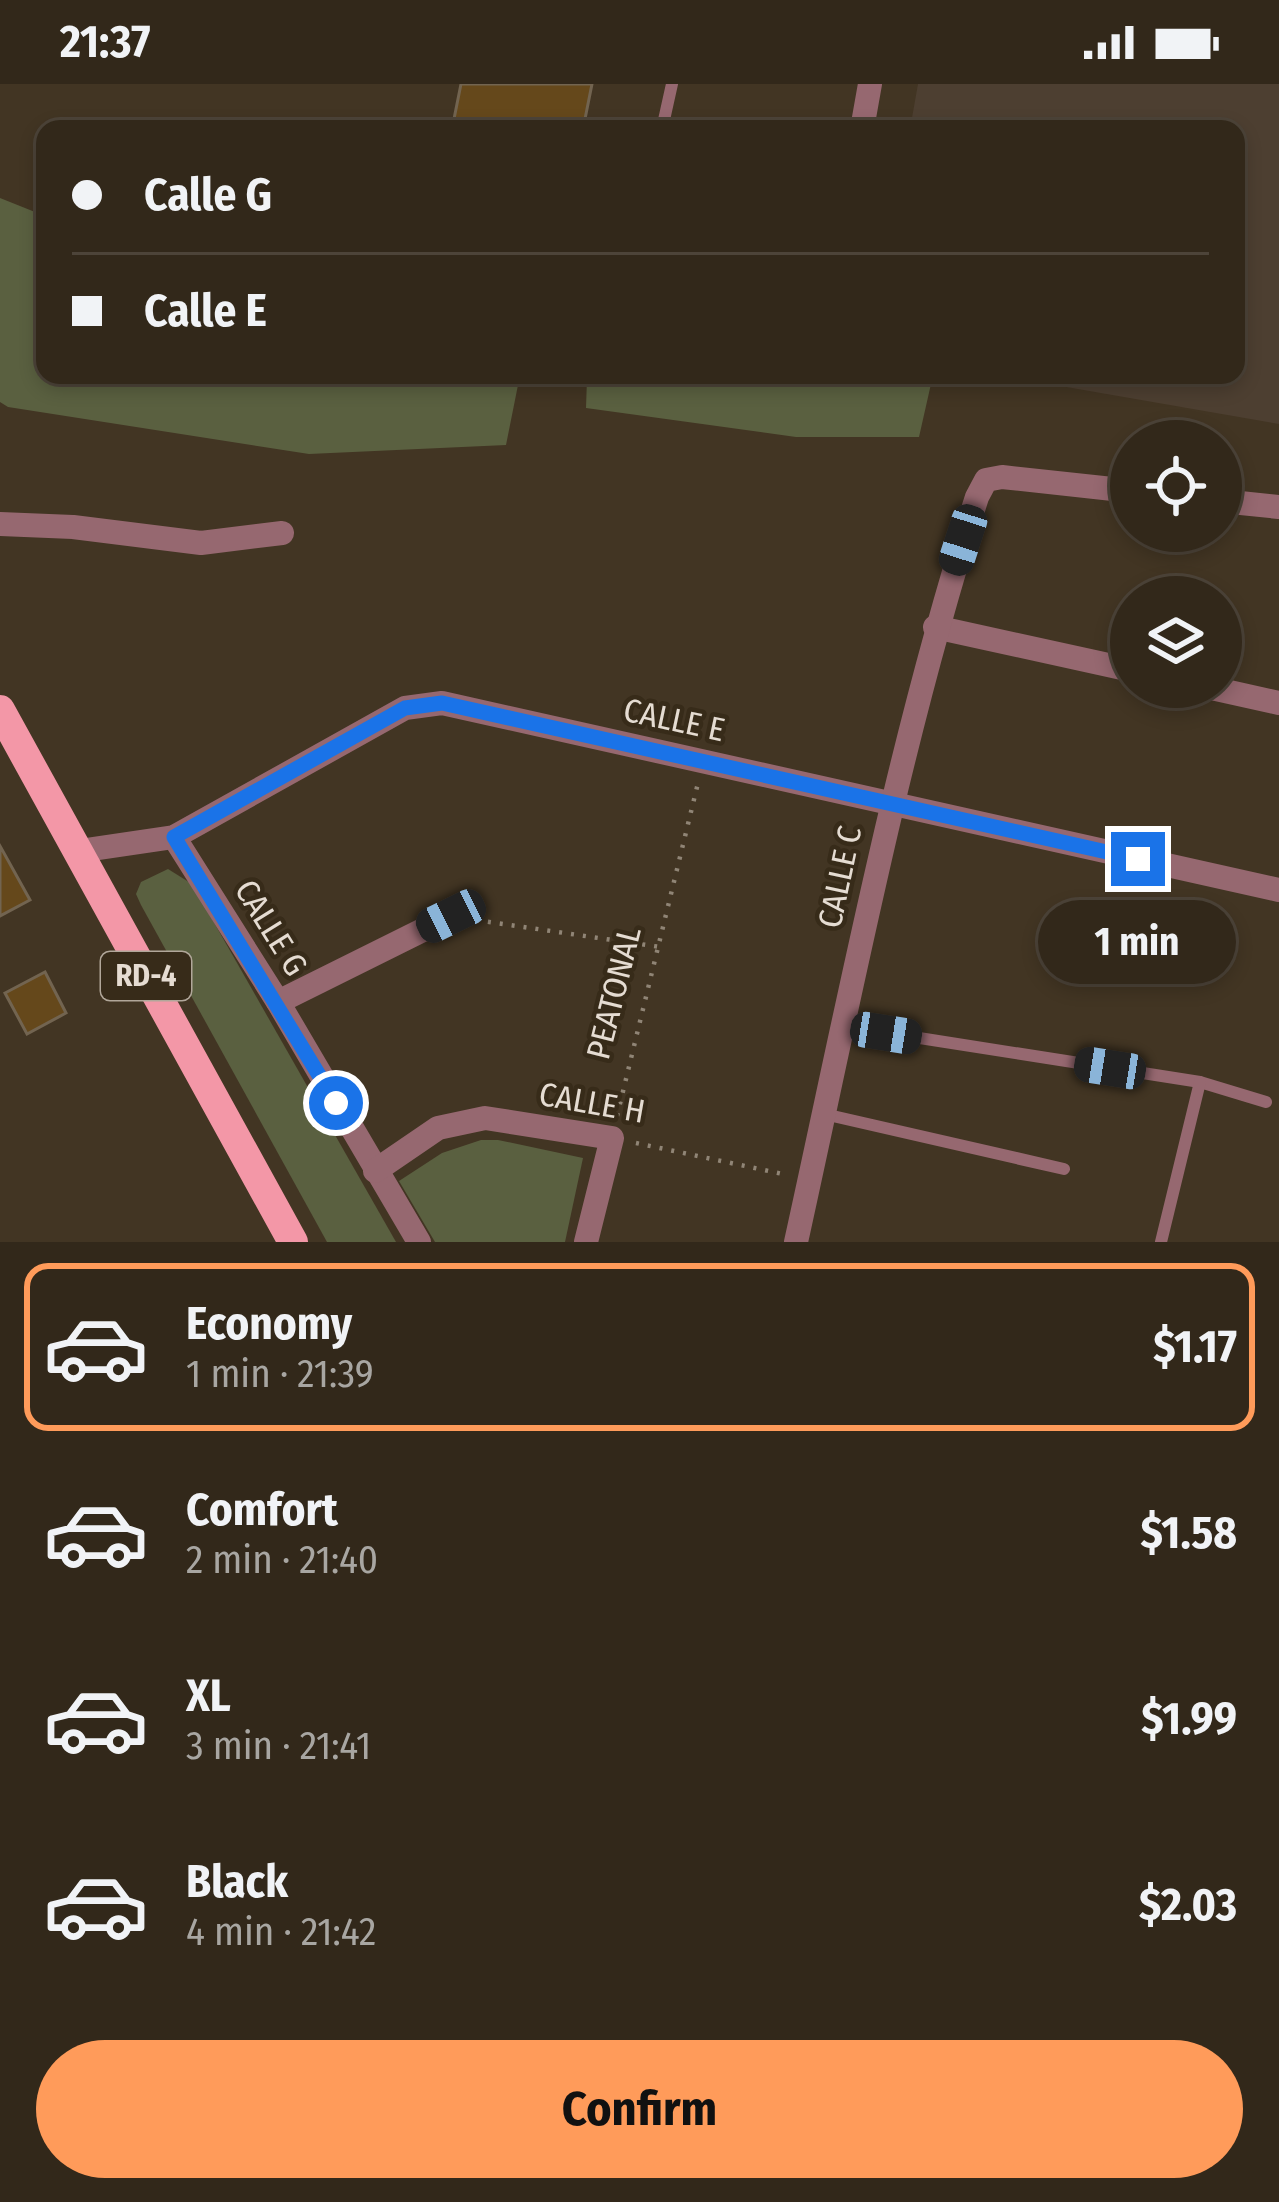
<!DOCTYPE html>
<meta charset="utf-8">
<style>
:root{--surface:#32281a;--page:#3d3427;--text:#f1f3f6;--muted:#a8a6a2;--line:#4d4439;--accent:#ff9b5a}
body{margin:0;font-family:"Fira Sans Condensed",sans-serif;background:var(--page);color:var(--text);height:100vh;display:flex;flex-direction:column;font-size:45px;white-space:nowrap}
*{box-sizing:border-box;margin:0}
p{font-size:39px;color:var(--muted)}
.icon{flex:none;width:66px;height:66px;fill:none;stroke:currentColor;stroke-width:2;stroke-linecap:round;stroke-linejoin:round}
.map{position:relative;height:1158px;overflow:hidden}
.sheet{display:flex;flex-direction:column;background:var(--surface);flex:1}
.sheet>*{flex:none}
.banner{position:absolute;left:36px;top:36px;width:1209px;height:264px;border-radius:24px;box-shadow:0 6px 18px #0003,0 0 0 3px var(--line);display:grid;align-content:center;height:264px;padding:0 36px;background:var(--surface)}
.fabs{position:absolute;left:1110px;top:336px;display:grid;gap:24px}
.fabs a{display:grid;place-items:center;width:132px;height:132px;border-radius:50%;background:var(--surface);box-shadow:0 6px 18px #0003,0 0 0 3px var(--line);font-size:60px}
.end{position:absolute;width:54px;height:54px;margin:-27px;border:15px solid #1a73e8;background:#fff;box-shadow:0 0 0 6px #fff}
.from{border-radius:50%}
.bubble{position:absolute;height:84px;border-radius:42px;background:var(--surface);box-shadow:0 6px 18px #0003,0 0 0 3px var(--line);font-size:39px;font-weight:700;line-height:84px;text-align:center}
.car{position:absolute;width:36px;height:72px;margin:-36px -18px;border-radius:15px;box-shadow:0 0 9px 3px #0007;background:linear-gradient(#222 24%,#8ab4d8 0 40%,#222 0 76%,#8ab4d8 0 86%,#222 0)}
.banner b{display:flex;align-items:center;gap:42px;height:114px;font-size:45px}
.banner b+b{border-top:3px solid var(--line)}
.banner i{width:30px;height:30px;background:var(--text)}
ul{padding:21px 0 0;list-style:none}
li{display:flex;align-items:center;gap:36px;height:168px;margin:0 24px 18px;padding:0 12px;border:6px solid transparent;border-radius:24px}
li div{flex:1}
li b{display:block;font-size:45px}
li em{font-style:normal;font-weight:700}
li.on{border-color:var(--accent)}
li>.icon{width:108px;height:108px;stroke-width:1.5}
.action{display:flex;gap:24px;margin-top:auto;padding:24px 36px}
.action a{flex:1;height:138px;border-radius:72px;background:var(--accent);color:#111;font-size:48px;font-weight:700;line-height:138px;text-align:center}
.status{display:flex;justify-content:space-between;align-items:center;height:84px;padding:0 60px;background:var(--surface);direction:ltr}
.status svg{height:33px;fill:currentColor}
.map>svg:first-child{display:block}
.industrial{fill:#4d3f31}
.green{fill:#5a6040}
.building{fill:#65481b;stroke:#726450;stroke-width:3}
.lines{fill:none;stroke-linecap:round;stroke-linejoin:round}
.path{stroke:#908576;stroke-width:4.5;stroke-dasharray:3 9;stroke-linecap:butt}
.service{stroke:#966870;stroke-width:12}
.minor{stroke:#966870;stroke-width:24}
.primary{stroke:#f397a7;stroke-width:30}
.route{stroke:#1a73e8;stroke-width:15}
.labels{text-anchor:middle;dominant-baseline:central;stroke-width:9;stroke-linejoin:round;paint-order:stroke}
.shield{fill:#372b19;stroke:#b1a79a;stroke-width:3}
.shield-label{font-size:30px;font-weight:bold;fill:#e5dcd2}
.street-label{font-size:33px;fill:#e5dcd2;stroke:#372b19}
</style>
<div class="status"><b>21:37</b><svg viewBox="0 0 49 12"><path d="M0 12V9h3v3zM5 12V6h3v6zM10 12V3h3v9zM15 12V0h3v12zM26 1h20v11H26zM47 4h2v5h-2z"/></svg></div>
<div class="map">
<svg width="1279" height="1158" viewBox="0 0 1279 1158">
<rect width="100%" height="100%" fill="#423523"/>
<polygon class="industrial" points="918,0 1279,0 1279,340 998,291 1236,291 1236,45 910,45"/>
<g class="green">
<polygon points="0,114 45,132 45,291 520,291 506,361 309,370 8,323 0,318"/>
<polygon points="568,291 933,291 919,353 796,353 586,324 587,294"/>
<polygon points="168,785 192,800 396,1158 327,1158 141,821 136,810 141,798"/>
<polygon points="481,1056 498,1056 583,1074 565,1158 435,1158 399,1097 442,1069"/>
</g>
<g class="building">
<polygon points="461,0 592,0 583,45 452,45"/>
<polygon points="0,762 30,816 0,832"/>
<polygon points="45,888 66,929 27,950 5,909"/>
</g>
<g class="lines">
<g class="path">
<polyline points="476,836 660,863"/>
<polyline points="617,1032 698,699"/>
<polyline points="636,1059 783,1090"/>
</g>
<g class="service">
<polyline points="662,45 672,0"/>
<polyline points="843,942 1200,998 1266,1018"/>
<polyline points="824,1030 1064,1085"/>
<polyline points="1161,1158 1200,998"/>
</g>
<g class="minor">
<polyline points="862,45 870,0"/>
<polyline points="1221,417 1279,423"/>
<polyline points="0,440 73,443 201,459 282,449"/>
<polyline points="935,543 1131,586"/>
<polyline points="1207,603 1279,619"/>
<polyline points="174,753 278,918 419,1158"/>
<polyline points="79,767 174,753 405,624 442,619 1279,806"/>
<polyline points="278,918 451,832"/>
<polyline points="375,1087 438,1044 485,1034 612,1054 586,1158"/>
<path d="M796 1158C851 908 899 657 977 413L986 396 1002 393 1131 407"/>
</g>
<polyline class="primary" points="0,626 293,1158"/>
</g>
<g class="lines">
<polyline class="route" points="336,1019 174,753 405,624 442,619 1138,775"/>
</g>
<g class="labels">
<rect class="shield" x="101" y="868" width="90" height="48" rx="9"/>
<g class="shield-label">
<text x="146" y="892">RD-4</text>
</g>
<g class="street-label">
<text transform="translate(674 636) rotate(12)">CALLE E</text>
<text transform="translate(840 793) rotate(-78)">CALLE C</text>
<text transform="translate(271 844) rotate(58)">CALLE G</text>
<text transform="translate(614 909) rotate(-76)">PEATONAL</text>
<text transform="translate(592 1019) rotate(10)">CALLE H</text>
</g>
</g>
</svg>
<div class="fabs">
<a><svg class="icon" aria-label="locate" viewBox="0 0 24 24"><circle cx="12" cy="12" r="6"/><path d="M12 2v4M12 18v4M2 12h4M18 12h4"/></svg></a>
<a><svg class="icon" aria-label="layers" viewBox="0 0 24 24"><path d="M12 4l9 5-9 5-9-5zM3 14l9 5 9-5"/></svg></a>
</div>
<i class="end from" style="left:336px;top:1019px"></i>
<i class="end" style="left:1138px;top:775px"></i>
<div class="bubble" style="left:1038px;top:816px;width:198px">1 min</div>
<i class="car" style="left:963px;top:456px;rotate:198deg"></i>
<i class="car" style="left:451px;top:832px;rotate:244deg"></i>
<i class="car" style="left:886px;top:949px;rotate:99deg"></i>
<i class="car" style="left:1110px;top:984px;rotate:279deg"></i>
<div class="banner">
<b><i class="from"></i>Calle G</b>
<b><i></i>Calle E</b>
</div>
</div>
<section class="sheet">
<ul>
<li class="on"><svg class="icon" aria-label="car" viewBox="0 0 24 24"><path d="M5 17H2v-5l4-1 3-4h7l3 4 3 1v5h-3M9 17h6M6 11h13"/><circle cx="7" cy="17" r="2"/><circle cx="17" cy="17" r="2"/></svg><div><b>Economy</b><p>1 min · 21:39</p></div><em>$1.17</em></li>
<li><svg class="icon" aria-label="car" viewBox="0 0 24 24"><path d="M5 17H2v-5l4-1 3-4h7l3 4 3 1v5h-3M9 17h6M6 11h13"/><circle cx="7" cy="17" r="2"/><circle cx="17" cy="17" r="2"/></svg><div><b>Comfort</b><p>2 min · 21:40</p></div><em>$1.58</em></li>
<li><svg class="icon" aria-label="car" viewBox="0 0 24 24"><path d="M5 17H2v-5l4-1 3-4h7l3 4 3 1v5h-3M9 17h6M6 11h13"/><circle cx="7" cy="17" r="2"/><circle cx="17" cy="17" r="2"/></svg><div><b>XL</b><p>3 min · 21:41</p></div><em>$1.99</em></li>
<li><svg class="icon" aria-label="car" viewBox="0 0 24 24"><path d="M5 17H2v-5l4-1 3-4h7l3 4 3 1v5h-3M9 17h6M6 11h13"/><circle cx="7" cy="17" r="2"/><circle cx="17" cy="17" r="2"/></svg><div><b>Black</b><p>4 min · 21:42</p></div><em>$2.03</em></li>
</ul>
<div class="action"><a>Confirm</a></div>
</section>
